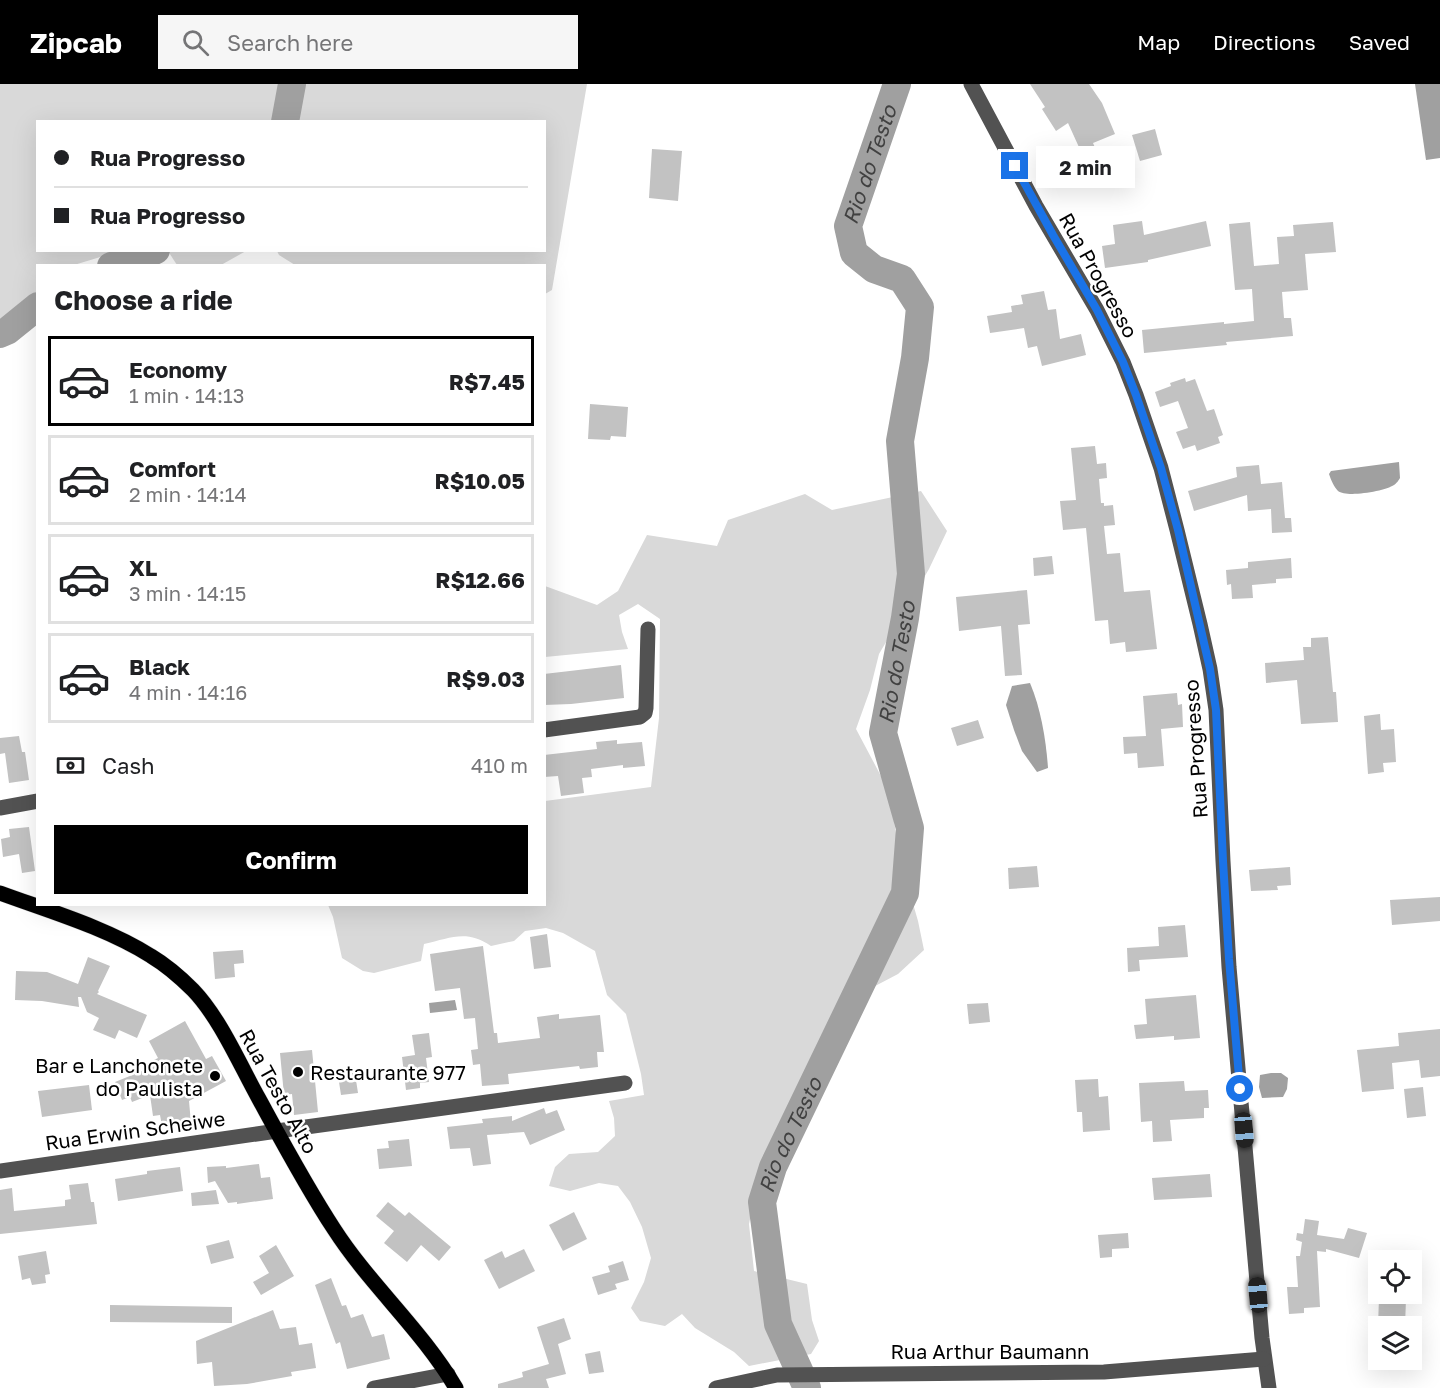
<!DOCTYPE html>
<meta charset="utf-8">
<style>
:root{--surface:#fff;--page:#f6f6f6;--text:#202124;--muted:#757577;--line:#e0e0e0;--accent:#000}
body{margin:0;font-family:"Golos Text",sans-serif;background:var(--page);color:var(--text);height:100vh;display:flex;flex-direction:column;font-size:22px;white-space:nowrap}
*{box-sizing:border-box;margin:0}
p{font-size:20px;color:var(--muted)}
.icon{flex:none;width:33px;height:33px;fill:none;stroke:currentColor;stroke-width:2;stroke-linecap:round;stroke-linejoin:round}
.map{position:relative;flex:1;overflow:hidden}
.drawer{position:absolute;left:36px;top:180px;width:510px;height:642px;display:flex;flex-direction:column;background:var(--surface);border-radius:0px;box-shadow:0 6px 24px #0002}
.drawer>*{flex:none}
.guide{position:absolute;left:36px;top:36px;width:510px;height:132px;border-radius:0px;box-shadow:0 6px 24px #0002;display:grid;align-content:center;height:132px;padding:0 18px;background:var(--surface)}
.buttons{position:absolute;left:1368px;top:1166px;display:grid;gap:12px}
.buttons a{display:grid;place-items:center;width:54px;height:54px;border-radius:0px;background:var(--surface);box-shadow:0 6px 24px #0002;font-size:30px}
.end{position:absolute;width:27px;height:27px;margin:-14px;border:8px solid #1a73e8;background:#fff;box-shadow:0 0 0 3px #fff}
.from{border-radius:50%}
.bubble{position:absolute;height:42px;border-radius:0px;background:var(--surface);box-shadow:0 6px 24px #0002;font-size:20px;font-weight:700;line-height:42px;text-align:center}
.car{position:absolute;width:18px;height:36px;margin:-18px -9px;border-radius:8px;box-shadow:0 0 4px 2px #0007;background:linear-gradient(#222 24%,#8ab4d8 0 40%,#222 0 76%,#8ab4d8 0 86%,#222 0)}
.guide b{display:flex;align-items:center;gap:21px;height:57px;font-size:22px}
.guide b+b{border-top:2px solid var(--line)}
.guide i{width:15px;height:15px;background:var(--text)}
ul{padding:0;list-style:none}
li{display:flex;align-items:center;gap:18px;height:90px;margin:0 12px 9px;padding:0 6px;border:3px solid var(--line);border-radius:0px}
li div{flex:1}
li b{display:block;font-size:22px}
li em{font-style:normal;font-weight:700}
li.selected{border-color:var(--accent)}
li>.icon{width:54px;height:54px;stroke-width:1.5}
h2{padding:0 18px;font-size:27px;line-height:72px}
.pay{display:flex;align-items:center;gap:15px;height:66px;padding:0 18px;font-size:22px}
.pay p{margin-inline-start:auto}
.primary-button{display:flex;gap:12px;margin-top:auto;padding:12px 18px}
.primary-button a{flex:1;height:69px;border-radius:0px;background:var(--accent);color:#fff;font-size:24px;font-weight:700;line-height:69px;text-align:center}
header{display:flex;align-items:center;gap:36px;box-sizing:border-box;height:84px;padding:0 30px;background:var(--accent);color:#fff}
header strong{font-size:28px}
nav{display:flex;gap:33px;margin-inline-start:auto;font-size:21px}
.search{width:420px;height:54px;background:var(--page);display:flex;align-items:center;gap:15px;box-sizing:border-box;padding:0 21px;border-radius:0px;color:var(--muted);font-size:22px}
.map>svg:first-child{display:block}
.green{fill:#d9d9d9}
.water{fill:#a0a0a0}
.lines{fill:none;stroke-linecap:round;stroke-linejoin:round}
.river{stroke:#a0a0a0;stroke-width:28}
.building{fill:#c2c2c2}
.major-casing{stroke:#dbdbdb;stroke-width:16}
.minor{stroke:#525252;stroke-width:15}
.major{stroke:#000;stroke-width:15}
.route{stroke:#1a73e8;stroke-width:8}
.poi-dot{fill:#000;stroke:#fff;stroke-width:2}
.labels{text-anchor:middle;dominant-baseline:central;stroke-width:5;stroke-linejoin:round;paint-order:stroke}
.street-label{font-size:20px;fill:#000;stroke:#fff}
.poi-label{font-size:20px;fill:#000;stroke:#fff;text-anchor:end}
.water-label{font-size:21px;font-style:italic;fill:#414141;stroke:#fff}
</style>
<header>
<strong>Zipcab</strong>
<div class="search"><svg class="icon" aria-label="search" viewBox="0 0 24 24"><circle cx="10" cy="10" r="6"/><path d="M15 15l6 6"/></svg>Search here</div>
<nav><a>Map</a><a>Directions</a><a>Saved</a></nav>
</header>
<div class="map">
<svg width="1440" height="1304" viewBox="0 0 1440 1304">
<rect width="100%" height="100%" fill="#fff"/>
<g class="green">
<polygon points="0,0 587,0 552,206 545,210 544,182 295,181 279,171 277,167 544,166 544,38 38,38 38,166 120,167 74,181 38,182 37,208 0,238"/>
<polygon points="168,167 246,167 221,181 177,181"/>
<path d="M921 407 947 447 929 485 879 570 870 606 856 645 882 694 894 736 899 771 918 837 924 866 898 890 839 921 820 959 792 1022 761 1081 749 1140 754 1187 807 1200 812 1236 819 1257 811 1270 749 1282 734 1268 695 1244 682 1230 665 1242 640 1237 631 1224 644 1198 651 1174 642 1143 630 1118 618 1102 599 1099 570 1107 549 1102 555 1083 569 1070 598 1068 615 1052 614 1034 609 1017 644 1011 641 990 626 930 607 911 595 867 563 849 546 844 525 847 514 857 491 862C467 845 450 854 424 860L421 877 374 889 363 887 342 874 333 833 328 821 544 820 545 717 651 703 659 634 660 535 638 520 619 531 622 548 628 565 545 573V502L597 521 618 507 647 451 717 462 728 436 805 410 832 426Z"/>
</g>
<g class="water">
<polygon points="1415,0 1440,0 1440,74 1426,76"/>
<path d="M1399 378 1400 394C1399 396 1396 400 1394 401 1385 407 1347 414 1338 407 1334 403 1331 396 1329 390L1331 387Z"/>
<path d="M1030 599C1041 625 1046 656 1048 684L1037 688 1022 667 1014 646 1006 621 1012 602Z"/>
<polygon points="455,916 457,926 430,929 429,919"/>
<polygon points="1271,989 1281,989 1288,994 1287,1005 1283,1013 1262,1014 1259,1003 1260,991"/>
</g>
<g class="lines">
<g class="river">
<polyline points="285,38 292,0"/>
<polyline points="111,182 137,175 156,166"/>
<polyline points="0,250 7,247 38,222"/>
<path id="s1" d="M807 1304 778 1240 762 1118 773 1083 905 809 910 744 883 649 905 534 911 490 900 357 915 274 920 223 902 195 874 185 854 169 848 142 897 0"/>
</g>
</g>
<g class="building">
<polygon points="1030,0 1089,0 1102,19 1115,50 1093,59 1096,66 1083,72 1068,39 1056,47 1042,25 1045,23"/>
<polygon points="1155,45 1162,71 1140,77 1132,51"/>
<polygon points="652,65 682,67 678,117 649,114"/>
<polygon points="1142,137 1144,151 1206,137 1211,162 1148,176 1148,178 1105,184 1102,162 1115,160 1113,141"/>
<polygon points="1250,138 1254,182 1279,180 1277,153 1294,152 1293,141 1333,138 1336,168 1305,170 1308,206 1282,208 1284,234 1291,234 1293,252 1226,258 1227,261 1144,269 1142,246 1224,238 1224,240 1254,237 1252,205 1235,206 1229,140"/>
<polygon points="1044,207 1048,226 1056,225 1060,255 1081,250 1086,271 1042,282 1037,262 1028,264 1024,244 990,249 987,232 1012,228 1011,222 1023,220 1021,211"/>
<polygon points="1185,294 1186,298 1195,295 1207,327 1214,325 1223,351 1218,353 1220,359 1197,367 1195,361 1183,365 1176,348 1188,344 1178,317 1160,323 1155,308 1171,302 1170,299"/>
<polygon points="590,320 628,323 626,353 611,352 610,356 588,355"/>
<polygon points="1095,362 1097,380 1106,379 1107,394 1099,395 1101,419 1104,419 1104,422 1113,421 1115,441 1104,442 1107,470 1120,469 1124,508 1150,506 1157,565 1126,568 1125,558 1110,560 1108,536 1095,537 1086,444 1063,446 1060,417 1076,416 1071,364"/>
<polygon points="1259,381 1261,400 1282,398 1285,434 1291,434 1292,448 1272,449 1271,425 1248,427 1247,411 1194,427 1188,407 1237,393 1236,383"/>
<polygon points="1052,472 1054,490 1034,492 1033,474"/>
<polygon points="1291,474 1292,494 1276,495 1276,499 1252,501 1253,514 1232,515 1231,500 1227,501 1226,486 1248,484 1248,478"/>
<polygon points="1027,506 1030,540 1018,541 1022,591 1005,592 1001,542 959,547 956,513"/>
<polygon points="1328,553 1333,608 1336,608 1338,638 1301,640 1297,596 1266,599 1265,579 1304,576 1303,563 1311,563 1311,554"/>
<polygon points="621,581 624,614 571,620 544,621 544,590"/>
<polygon points="1177,609 1178,621 1182,620 1183,643 1161,645 1164,682 1138,684 1137,669 1124,670 1123,653 1146,652 1143,612"/>
<polygon points="1380,630 1381,646 1394,645 1396,678 1383,679 1384,688 1368,690 1364,632"/>
<polygon points="978,636 984,654 957,662 951,644"/>
<polygon points="19,652 22,668 25,668 29,696 9,699 5,669 0,670 0,654"/>
<polygon points="617,656 617,660 642,658 645,682 623,684 623,681 591,685 592,693 582,694 584,709 561,712 558,692 544,693 544,671 597,665 596,658"/>
<polygon points="29,743 35,787 22,789 19,770 3,773 1,755 10,753 9,745"/>
<polygon points="1037,782 1039,803 1009,805 1008,784"/>
<polygon points="1290,783 1291,801 1277,802 1278,806 1251,807 1249,786"/>
<polygon points="1440,813 1440,837 1392,841 1390,816"/>
<polygon points="1185,841 1188,873 1139,876 1140,887 1128,888 1127,864 1159,862 1158,843"/>
<polygon points="547,850 551,883 534,885 530,853"/>
<polygon points="483,862 494,949 497,949 498,959 540,954 537,933 559,930 559,935 600,931 604,968 597,968 598,983 580,985 579,982 508,990 509,1000 482,1002 480,980 473,981 471,966 478,965 475,934 464,935 460,904 435,907 430,870"/>
<polygon points="243,866 244,879 234,880 235,893 215,895 213,868"/>
<polygon points="88,873 110,882 98,907 99,908 97,910 147,931 137,954 119,946 115,955 93,946 99,934 87,928 81,913 78,913 79,923 42,917 15,916 16,887 47,888 78,900"/>
<polygon points="1196,911 1200,954 1174,956 1174,952 1136,955 1134,941 1147,940 1145,915"/>
<polygon points="988,919 990,938 969,940 967,920"/>
<polygon points="185,937 206,975 212,972 226,997 189,1017 191,1039 162,1042 160,1031 153,1032 150,1011 132,1018 130,1013 122,1016 115,998 157,981 154,976 158,974 149,957"/>
<polygon points="1440,945 1440,992 1421,994 1419,976 1392,979 1394,1005 1362,1008 1357,966 1399,962 1398,949"/>
<polygon points="429,949 432,973 426,974 429,998 420,999 420,1004 406,1006 402,973 415,971 412,951"/>
<polygon points="312,966 318,1028 294,1031 292,1010 284,1011 280,969"/>
<polygon points="354,983 358,1009 341,1011 337,985"/>
<polygon points="1098,995 1099,1013 1108,1012 1110,1046 1083,1048 1082,1028 1077,1028 1075,996"/>
<polygon points="1184,997 1185,1007 1208,1006 1209,1024 1204,1024 1204,1034 1170,1036 1172,1057 1153,1058 1152,1037 1141,1038 1139,999"/>
<polygon points="89,1001 92,1026 42,1033 38,1007"/>
<polygon points="1423,1003 1426,1032 1407,1034 1404,1005"/>
<polygon points="544,1024 546,1030 557,1026 565,1046 530,1061 524,1048 487,1051 491,1080 473,1082 470,1064 450,1065 447,1043 483,1039 482,1035 512,1032 512,1037"/>
<polygon points="409,1055 412,1082 379,1085 377,1065 389,1064 388,1057"/>
<polygon points="259,1080 261,1094 270,1093 273,1115 237,1120 237,1118 228,1119 215,1097 208,1099 207,1083 226,1082 226,1084"/>
<polygon points="180,1083 183,1107 118,1117 115,1095 147,1090 147,1087"/>
<polygon points="1210,1090 1212,1113 1154,1116 1152,1094"/>
<polygon points="88,1099 91,1118 94,1118 97,1140 0,1150 0,1106 12,1104 14,1127 65,1122 65,1116 71,1115 69,1101"/>
<polygon points="216,1106 219,1120 192,1122 191,1109"/>
<polygon points="388,1118 405,1132 409,1128 451,1163 439,1177 421,1161 407,1178 384,1159 394,1147 376,1132"/>
<polygon points="574,1128 587,1155 563,1167 549,1141"/>
<polygon points="1305,1135 1319,1137 1317,1151 1344,1155 1348,1144 1367,1149 1359,1174 1326,1165 1326,1168 1317,1167 1320,1223 1304,1224 1304,1229 1289,1230 1287,1203 1298,1203 1296,1172 1300,1172 1302,1158 1296,1156 1297,1149 1303,1150"/>
<polygon points="1128,1149 1129,1164 1112,1165 1112,1173 1100,1174 1098,1151"/>
<polygon points="229,1156 234,1174 211,1180 206,1162"/>
<polygon points="276,1161 294,1192 261,1211 253,1198 269,1189 259,1172"/>
<polygon points="524,1165 535,1187 499,1205 484,1176 502,1167 505,1174"/>
<polygon points="46,1167 50,1190 45,1191 46,1199 32,1201 30,1194 22,1196 18,1172"/>
<polygon points="623,1177 629,1196 615,1200 617,1205 598,1211 592,1193 610,1188 608,1182"/>
<polygon points="331,1194 342,1222 346,1221 351,1234 363,1230 372,1253 384,1250 390,1275 347,1285 340,1258 336,1260 315,1201"/>
<polygon points="1379,1214 1406,1215 1405,1242 1378,1242"/>
<polygon points="110,1221 232,1223 232,1239 110,1238"/>
<polygon points="273,1226 280,1245 296,1243 299,1261 312,1259 316,1284 291,1288 292,1292 247,1300 214,1302 212,1278 197,1280 196,1257"/>
<polygon points="564,1234 571,1255 558,1260 566,1290 546,1295 549,1304 498,1304 498,1300 523,1293 522,1288 549,1280 537,1243"/>
<polygon points="600,1267 604,1288 589,1290 585,1270"/>
</g>
<g class="lines">
<defs>
<path id="major" d="M0 809C49 827 107 844 151 872 166 881 181 894 193 906 220 934 240 981 259 1015 283 1059 307 1104 334 1145 370 1201 422 1246 456 1304"/>
</defs>
<use href="#major" class="major-casing"/>
<g class="minor">
<polyline points="971,0 1036,122 1097,226 1123,278 1136,311 1161,384 1177,446 1200,540 1210,585 1216,626 1223,777 1229,883 1262,1254 1269,1304"/>
<polyline points="544,646 640,633 645,629 646,624 648,545"/>
<polyline points="0,724 38,717"/>
<polyline points="0,1087 277,1047 625,999"/>
<polyline points="374,1304 448,1290"/>
<polyline points="716,1304 777,1291 1104,1288 1264,1275"/>
</g>
<use href="#major" class="major"/>
</g>
<g class="lines">
<polyline class="route" points="1015,82 1053,151 1097,226 1123,278 1136,311 1161,384 1178,446 1210,585 1216,626 1223,777 1229,875 1240,1005"/>
</g>
<g class="poi-dot">
<circle cx="298" cy="988" r="6"/>
<circle cx="215" cy="992" r="6"/>
</g>
<g class="labels">
<g class="street-label">
<text transform="translate(1099 191) rotate(61)">Rua Progresso</text>
<text transform="translate(1195 665) rotate(-94)">Rua Progresso</text>
<text transform="translate(279 1007) rotate(61)">Rua Testo Alto</text>
<text transform="translate(135 1046) rotate(-8)">Rua Erwin Scheiwe</text>
<text x="990" y="1267">Rua Arthur Baumann</text>
</g>
<g class="poi-label">
<text x="203" y="981">Bar e Lanchonete<tspan x="203" dy="23">do Paulista</tspan></text>
<text x="310" y="988" text-anchor="start">Restaurante 977</text>
</g>
<g class="water-label">
<text stroke="none"><textPath href="#s1" startOffset="1310">Rio do Testo</textPath></text>
<text stroke="none"><textPath href="#s1" startOffset="770">Rio do Testo</textPath></text>
<text stroke="none"><textPath href="#s1" startOffset="266">Rio do Testo</textPath></text>
</g>
</g>
</svg>
<div class="buttons">
<a><svg class="icon" aria-label="locate" viewBox="0 0 24 24"><circle cx="12" cy="12" r="6"/><path d="M12 2v4M12 18v4M2 12h4M18 12h4"/></svg></a>
<a><svg class="icon" aria-label="layers" viewBox="0 0 24 24"><path d="M12 4l9 5-9 5-9-5zM3 14l9 5 9-5"/></svg></a>
</div>
<i class="end from" style="left:1240px;top:1005px"></i>
<i class="end" style="left:1015px;top:82px"></i>
<div class="bubble" style="left:1036px;top:62px;width:99px">2 min</div>
<i class="car" style="left:1244px;top:1046px;rotate:175deg"></i>
<i class="car" style="left:1258px;top:1211px;rotate:355deg"></i>
<div class="guide">
<b><i class="from"></i>Rua Progresso</b>
<b><i></i>Rua Progresso</b>
</div>
<section class="drawer">
<h2>Choose a ride</h2>
<ul>
<li class="selected"><svg class="icon" aria-label="car" viewBox="0 0 24 24"><path d="M5 17H2v-5l4-1 3-4h7l3 4 3 1v5h-3M9 17h6M6 11h13"/><circle cx="7" cy="17" r="2"/><circle cx="17" cy="17" r="2"/></svg><div><b>Economy</b><p>1 min · 14:13</p></div><em>R$7.45</em></li>
<li><svg class="icon" aria-label="car" viewBox="0 0 24 24"><path d="M5 17H2v-5l4-1 3-4h7l3 4 3 1v5h-3M9 17h6M6 11h13"/><circle cx="7" cy="17" r="2"/><circle cx="17" cy="17" r="2"/></svg><div><b>Comfort</b><p>2 min · 14:14</p></div><em>R$10.05</em></li>
<li><svg class="icon" aria-label="car" viewBox="0 0 24 24"><path d="M5 17H2v-5l4-1 3-4h7l3 4 3 1v5h-3M9 17h6M6 11h13"/><circle cx="7" cy="17" r="2"/><circle cx="17" cy="17" r="2"/></svg><div><b>XL</b><p>3 min · 14:15</p></div><em>R$12.66</em></li>
<li><svg class="icon" aria-label="car" viewBox="0 0 24 24"><path d="M5 17H2v-5l4-1 3-4h7l3 4 3 1v5h-3M9 17h6M6 11h13"/><circle cx="7" cy="17" r="2"/><circle cx="17" cy="17" r="2"/></svg><div><b>Black</b><p>4 min · 14:16</p></div><em>R$9.03</em></li>
</ul>
<div class="pay"><svg class="icon" aria-label="cash" viewBox="0 0 24 24"><path d="M3 7h18v10H3z"/><circle cx="12" cy="12" r="2"/></svg>Cash<p>410 m</p></div>
<div class="primary-button"><a>Confirm</a></div>
</section>
</div>
